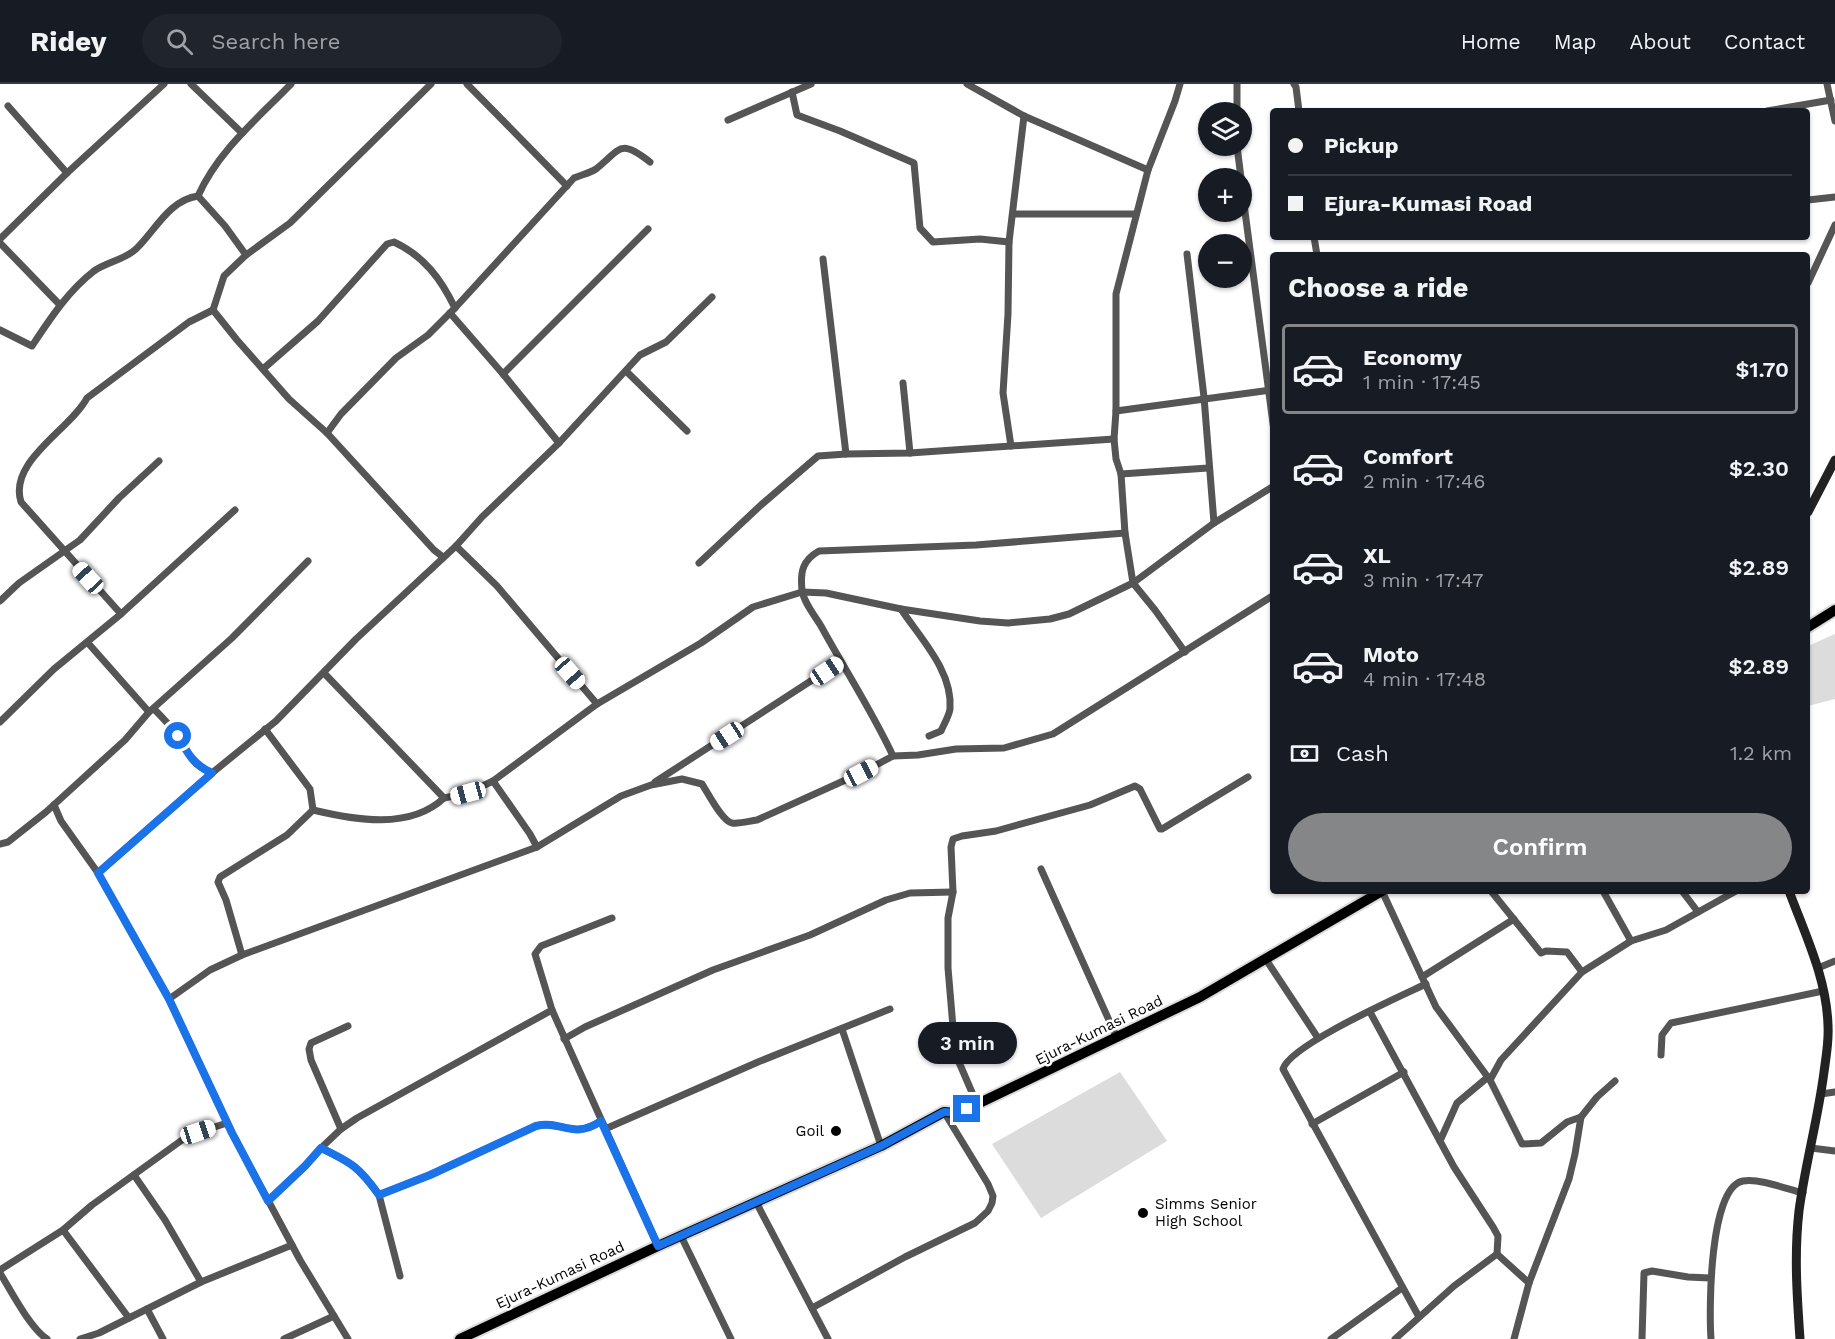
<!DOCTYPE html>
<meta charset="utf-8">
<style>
:root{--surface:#171b24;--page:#20242c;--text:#f1f3f6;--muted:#9ea1a6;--line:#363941;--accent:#858687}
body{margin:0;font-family:"Work Sans",sans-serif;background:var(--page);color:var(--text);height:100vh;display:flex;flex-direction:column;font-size:22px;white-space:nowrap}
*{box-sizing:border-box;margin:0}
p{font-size:20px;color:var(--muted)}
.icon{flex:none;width:33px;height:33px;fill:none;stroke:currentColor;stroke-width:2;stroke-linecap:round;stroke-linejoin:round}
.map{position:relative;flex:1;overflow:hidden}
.panel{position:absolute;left:1270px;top:168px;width:540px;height:642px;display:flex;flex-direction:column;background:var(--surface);border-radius:6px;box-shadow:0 2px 4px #0004}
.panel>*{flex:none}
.top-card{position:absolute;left:1270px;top:24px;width:540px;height:132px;border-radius:6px;box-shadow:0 2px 4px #0004;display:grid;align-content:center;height:132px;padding:0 18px;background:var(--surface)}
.controls{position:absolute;left:1198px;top:18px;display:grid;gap:12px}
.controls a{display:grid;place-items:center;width:54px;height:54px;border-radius:50%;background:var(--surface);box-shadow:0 2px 4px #0004;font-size:30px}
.end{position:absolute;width:27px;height:27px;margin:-14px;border:8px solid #1a73e8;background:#fff;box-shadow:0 0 0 3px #fff}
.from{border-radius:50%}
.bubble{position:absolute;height:42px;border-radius:21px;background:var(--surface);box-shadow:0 2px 4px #0004;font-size:20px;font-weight:600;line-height:42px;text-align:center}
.car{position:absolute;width:18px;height:36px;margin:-18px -9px;border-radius:8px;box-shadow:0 0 4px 2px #0007;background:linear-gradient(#fff 24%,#345 0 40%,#fff 0 76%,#345 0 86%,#fff 0)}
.top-card b{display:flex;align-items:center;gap:21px;height:57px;font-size:22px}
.top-card b+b{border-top:2px solid var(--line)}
.top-card i{width:15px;height:15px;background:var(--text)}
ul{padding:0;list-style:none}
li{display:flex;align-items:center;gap:18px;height:90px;margin:0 12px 9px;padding:0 6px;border:3px solid transparent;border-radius:6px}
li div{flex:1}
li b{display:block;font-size:22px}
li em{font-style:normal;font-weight:600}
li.on{border-color:var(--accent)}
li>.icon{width:54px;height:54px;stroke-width:1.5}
h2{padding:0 18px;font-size:27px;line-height:72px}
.pay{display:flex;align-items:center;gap:15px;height:66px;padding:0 18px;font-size:22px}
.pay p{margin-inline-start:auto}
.button{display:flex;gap:12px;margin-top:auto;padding:12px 18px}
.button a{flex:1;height:69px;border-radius:36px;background:var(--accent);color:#fff;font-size:24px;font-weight:600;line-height:69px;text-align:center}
header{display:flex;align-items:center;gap:36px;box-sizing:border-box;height:84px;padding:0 30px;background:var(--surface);border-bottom:2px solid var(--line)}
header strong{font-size:28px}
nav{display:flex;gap:33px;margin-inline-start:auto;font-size:21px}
.search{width:420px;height:54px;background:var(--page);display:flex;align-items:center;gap:15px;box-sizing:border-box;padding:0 21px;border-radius:33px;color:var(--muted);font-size:22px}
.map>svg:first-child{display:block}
.green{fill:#dcdcdc}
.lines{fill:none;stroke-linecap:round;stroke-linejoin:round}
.primary-casing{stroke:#dbdbdb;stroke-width:14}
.street{stroke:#555;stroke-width:7}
.secondary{stroke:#222;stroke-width:9}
.primary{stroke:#000;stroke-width:10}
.route{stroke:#1a73e8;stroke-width:8}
.poi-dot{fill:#000;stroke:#fff;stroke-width:2}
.labels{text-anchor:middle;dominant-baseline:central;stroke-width:5;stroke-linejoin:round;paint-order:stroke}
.street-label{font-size:15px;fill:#000;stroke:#fff}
.poi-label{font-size:15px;fill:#000;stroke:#fff;text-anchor:end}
</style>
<header>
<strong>Ridey</strong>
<div class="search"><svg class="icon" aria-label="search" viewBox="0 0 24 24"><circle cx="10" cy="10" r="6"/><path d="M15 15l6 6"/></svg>Search here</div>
<nav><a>Home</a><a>Map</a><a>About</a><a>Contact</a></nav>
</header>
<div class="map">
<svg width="1835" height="1255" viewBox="0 0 1835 1255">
<rect width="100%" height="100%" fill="#fff"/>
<g class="green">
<polygon points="1835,550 1835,615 1808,622 1808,562"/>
<polygon points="1120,988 1167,1057 1041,1134 992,1060"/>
</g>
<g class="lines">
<defs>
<g id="primary">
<polyline points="1808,543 1835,526"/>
<polyline points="460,1255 658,1162 881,1062 944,1028 956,1029 967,1025 1200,913 1382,807"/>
</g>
</defs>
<use href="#primary" class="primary-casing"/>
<g class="street">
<polyline points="191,0 242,49"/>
<polyline points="431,0 290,139 246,171 224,192 213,226 237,256 289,315 327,349 434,466 443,473"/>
<polyline points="467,0 567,102"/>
<polyline points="967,0 1024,32 1148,86"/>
<polyline points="1180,0 1175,17 1148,86 1116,210 1116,327 1114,355 1116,375 1121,390 1125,449 1133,499 1155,526 1185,568"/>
<polyline points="1294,0 1296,3 1299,27"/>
<polyline points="1827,0 1835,37"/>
<polyline points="792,8 797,31 840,47 914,79 920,144 933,158 980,155 1009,158"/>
<polyline points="8,22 67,89"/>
<polyline points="1767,27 1831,16"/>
<polyline points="1237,28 1237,0"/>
<polyline points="728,36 811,0"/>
<polyline points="1237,62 1241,94"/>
<polyline points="1242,105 1274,347"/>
<polyline points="1808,116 1835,113"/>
<polyline points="1013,130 1136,130"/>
<polyline points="1314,153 1317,171"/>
<polyline points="0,155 67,89 164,0"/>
<polyline points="0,159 60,221"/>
<polyline points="1187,170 1204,313 1214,439"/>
<path d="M246 171 225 142 198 112C218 67 257 35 291 0"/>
<polyline points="823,175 846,370"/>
<polyline points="1808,199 1835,141"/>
<polyline points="450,229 503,290 559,359"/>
<path d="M0 246 32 262C50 235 68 207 94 187 107 178 124 176 136 165 155 147 169 116 198 112"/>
<path d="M263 285 318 237 387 160 394 158C424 172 441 195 455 224"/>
<polyline points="626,287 687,347"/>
<polyline points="503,290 648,145"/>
<polyline points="903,299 910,369"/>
<polyline points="1116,327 1271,306"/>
<path d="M327 349 341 330 396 274 428 251 455 224 574 94C581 91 590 89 596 85 621 65 619 54 650 78"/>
<polyline points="1011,362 1003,309 1008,230 1009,158 1024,32"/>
<polyline points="1121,390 1208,384"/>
<path d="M1125 449 976 461 819 467C803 476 800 487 802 506 803 517 815 532 821 542 845 586 872 627 893 672L918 671 956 665 1004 664 1053 650 1274 511"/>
<polyline points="456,462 497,502 597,620"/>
<polyline points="699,479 761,421 818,372 846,370 910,369 1114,355"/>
<polyline points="0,517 19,499 80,456 119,414 159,377"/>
<path d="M901 525C920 554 953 587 950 625 949 632 944 640 941 647L929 652"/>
<path d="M121 530 21 418C8 377 71 345 87 314L189 238 213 226"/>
<polyline points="88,559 149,628"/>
<polyline points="324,589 444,714 468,709 493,697 530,750 537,763"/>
<path d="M154 625C162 633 170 641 177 651 191 669 188 679 212 689"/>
<polyline points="0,638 54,585 121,530 235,426"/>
<polyline points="493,697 597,620 701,559 753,523 802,508 826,509 901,525 980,537 1008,539 1050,535 1069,530 1133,499 1214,439 1274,402"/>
<polyline points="655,698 840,578"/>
<polyline points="54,721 61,737 98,789 169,915 232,1049 300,1176 348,1255"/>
<path d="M313 726C355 736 410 746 444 714"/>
<polyline points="0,760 8,758 46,728 125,656 149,628 232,554 308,477"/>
<polyline points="1041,785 1117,954"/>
<polyline points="98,789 212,689 276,637 356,555 456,462 482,433 559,359 640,271 666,258 712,213"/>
<polyline points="1382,807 1436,923 1490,996 1522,1060 1541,1059 1567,1038 1581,1033 1597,1013 1615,997"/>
<polyline points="1491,807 1541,869 1546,867 1567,868 1582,888"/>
<polyline points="1603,807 1631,857"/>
<polyline points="1682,807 1698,828"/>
<polyline points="612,834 541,862 535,870 552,926 658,1162"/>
<polyline points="242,871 226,816 218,798 220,793 287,751 313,726 310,705 265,645"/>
<polyline points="1265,874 1318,954"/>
<polyline points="1818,884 1835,877"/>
<polyline points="1422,893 1514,835"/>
<path d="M169 915 210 886 242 871 537 763 621 712 651 701 682 695 702 700C708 709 722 737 732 739 740 740 749 737 757 736L861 689 893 672"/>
<path d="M552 926 357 1034 341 1045 321 1064C352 1079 359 1083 379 1111L430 1091 536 1042C562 1036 573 1056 601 1037"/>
<polyline points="1370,928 1454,1083 1493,1143 1498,1152 1497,1170"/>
<polyline points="842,945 881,1062"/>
<polyline points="564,955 585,943 713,886 810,851 886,816 910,809 953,808"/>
<polyline points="1661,971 1662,951 1671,939 1823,907"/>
<polyline points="1490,996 1501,976 1582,888 1631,857 1666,846 1736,807"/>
<polyline points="1821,1010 1835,1008"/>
<polyline points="977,1020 958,976 954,955 948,884 948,834 953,808 951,763 953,755 962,752 996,747 1090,721 1135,702 1140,705 1160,745 1162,745 1248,693"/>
<polyline points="1312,1040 1404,988"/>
<polyline points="341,1045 311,976 309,965 311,959 348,942"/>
<polyline points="605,1045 758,978 890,925"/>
<polyline points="1440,1057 1457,1019 1488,993"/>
<polyline points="1811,1064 1835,1067"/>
<polyline points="134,1091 165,1136 201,1198"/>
<polyline points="379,1111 400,1192"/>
<polyline points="268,1117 305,1082 321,1064"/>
<polyline points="756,1118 828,1255"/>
<polyline points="63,1146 129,1234"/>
<polyline points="681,1152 731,1255"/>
<polyline points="0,1186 63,1146 92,1121 182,1056 199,1048 227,1039"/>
<path d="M0 1189C11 1207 30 1244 47 1255"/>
<polyline points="812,1224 905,1173 975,1139 988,1127 992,1119 993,1112 988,1100 944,1028"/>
<polyline points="147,1225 163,1255"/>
<path d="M1419 1233 1283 985C1290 961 1399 913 1426 900"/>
<polyline points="80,1255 99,1249 201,1198 292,1161"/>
<polyline points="284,1255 334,1232"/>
<polyline points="1331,1255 1402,1204"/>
<polyline points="1395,1255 1454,1202 1497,1170 1529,1199"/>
<polyline points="1514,1255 1529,1199 1569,1095 1575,1070 1581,1033"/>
<polyline points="1642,1255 1644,1189 1652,1187 1688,1193 1710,1194"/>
<path d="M1711 1255C1709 1227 1709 1103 1743 1097 1759 1094 1787 1105 1803 1109"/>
</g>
<g class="secondary">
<polyline points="1808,428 1835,376"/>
<path d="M1789 807C1805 850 1827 895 1828 942 1829 957 1826 973 1824 988 1818 1035 1805 1081 1799 1127 1794 1170 1797 1212 1800 1255"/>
</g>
<use href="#primary" class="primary"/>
</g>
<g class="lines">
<path class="route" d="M178 652C187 669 194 681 212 689L98 789 169 915 232 1049 268 1117 305 1082 321 1064C352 1079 359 1083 379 1111L430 1091 536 1042C562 1036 573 1056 601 1037L658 1162 881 1062 944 1028 956 1029 967 1025"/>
</g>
<g class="poi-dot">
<circle cx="836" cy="1047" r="6"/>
<circle cx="1143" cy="1129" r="6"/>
</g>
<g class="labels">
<g class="street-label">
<text transform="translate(1099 946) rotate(-26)">Ejura-Kumasi Road</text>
<text transform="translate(560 1191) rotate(-25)">Ejura-Kumasi Road</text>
</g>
<g class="poi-label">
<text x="824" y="1047">Goil</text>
<text x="1155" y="1120" text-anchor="start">Simms Senior<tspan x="1155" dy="17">High School</tspan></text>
</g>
</g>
</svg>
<div class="controls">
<a><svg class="icon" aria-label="layers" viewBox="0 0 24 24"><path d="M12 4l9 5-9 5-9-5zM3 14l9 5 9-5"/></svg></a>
<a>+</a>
<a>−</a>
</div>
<i class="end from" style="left:178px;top:652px"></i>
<i class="end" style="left:967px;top:1025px"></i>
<div class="bubble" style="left:918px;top:938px;width:99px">3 min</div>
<i class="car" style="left:88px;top:494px;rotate:317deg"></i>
<i class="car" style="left:827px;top:587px;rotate:56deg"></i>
<i class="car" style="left:570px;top:589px;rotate:139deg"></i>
<i class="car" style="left:727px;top:652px;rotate:237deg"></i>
<i class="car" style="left:861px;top:689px;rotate:62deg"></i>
<i class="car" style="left:468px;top:709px;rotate:255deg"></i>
<i class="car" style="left:198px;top:1048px;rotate:72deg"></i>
<div class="top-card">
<b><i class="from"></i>Pickup</b>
<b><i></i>Ejura-Kumasi Road</b>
</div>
<section class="panel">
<h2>Choose a ride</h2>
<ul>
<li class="on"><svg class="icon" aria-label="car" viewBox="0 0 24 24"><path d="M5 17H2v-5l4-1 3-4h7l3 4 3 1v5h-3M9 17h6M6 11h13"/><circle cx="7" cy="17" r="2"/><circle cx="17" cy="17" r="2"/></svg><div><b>Economy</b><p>1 min · 17:45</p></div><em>$1.70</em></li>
<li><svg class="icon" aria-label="car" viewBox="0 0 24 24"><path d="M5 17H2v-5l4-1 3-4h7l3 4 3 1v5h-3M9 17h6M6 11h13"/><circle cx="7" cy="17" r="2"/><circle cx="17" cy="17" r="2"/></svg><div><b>Comfort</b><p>2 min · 17:46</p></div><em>$2.30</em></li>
<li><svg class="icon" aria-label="car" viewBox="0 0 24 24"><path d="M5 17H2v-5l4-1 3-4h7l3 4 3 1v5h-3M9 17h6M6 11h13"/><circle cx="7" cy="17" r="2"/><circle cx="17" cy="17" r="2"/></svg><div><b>XL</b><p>3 min · 17:47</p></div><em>$2.89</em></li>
<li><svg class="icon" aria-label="car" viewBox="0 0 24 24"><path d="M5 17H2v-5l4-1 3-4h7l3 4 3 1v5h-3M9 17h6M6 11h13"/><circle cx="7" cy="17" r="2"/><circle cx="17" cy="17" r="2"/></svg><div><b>Moto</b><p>4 min · 17:48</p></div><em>$2.89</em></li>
</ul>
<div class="pay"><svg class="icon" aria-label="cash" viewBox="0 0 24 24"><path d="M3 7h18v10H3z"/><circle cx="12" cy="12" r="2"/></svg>Cash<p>1.2 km</p></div>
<div class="button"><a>Confirm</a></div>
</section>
</div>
